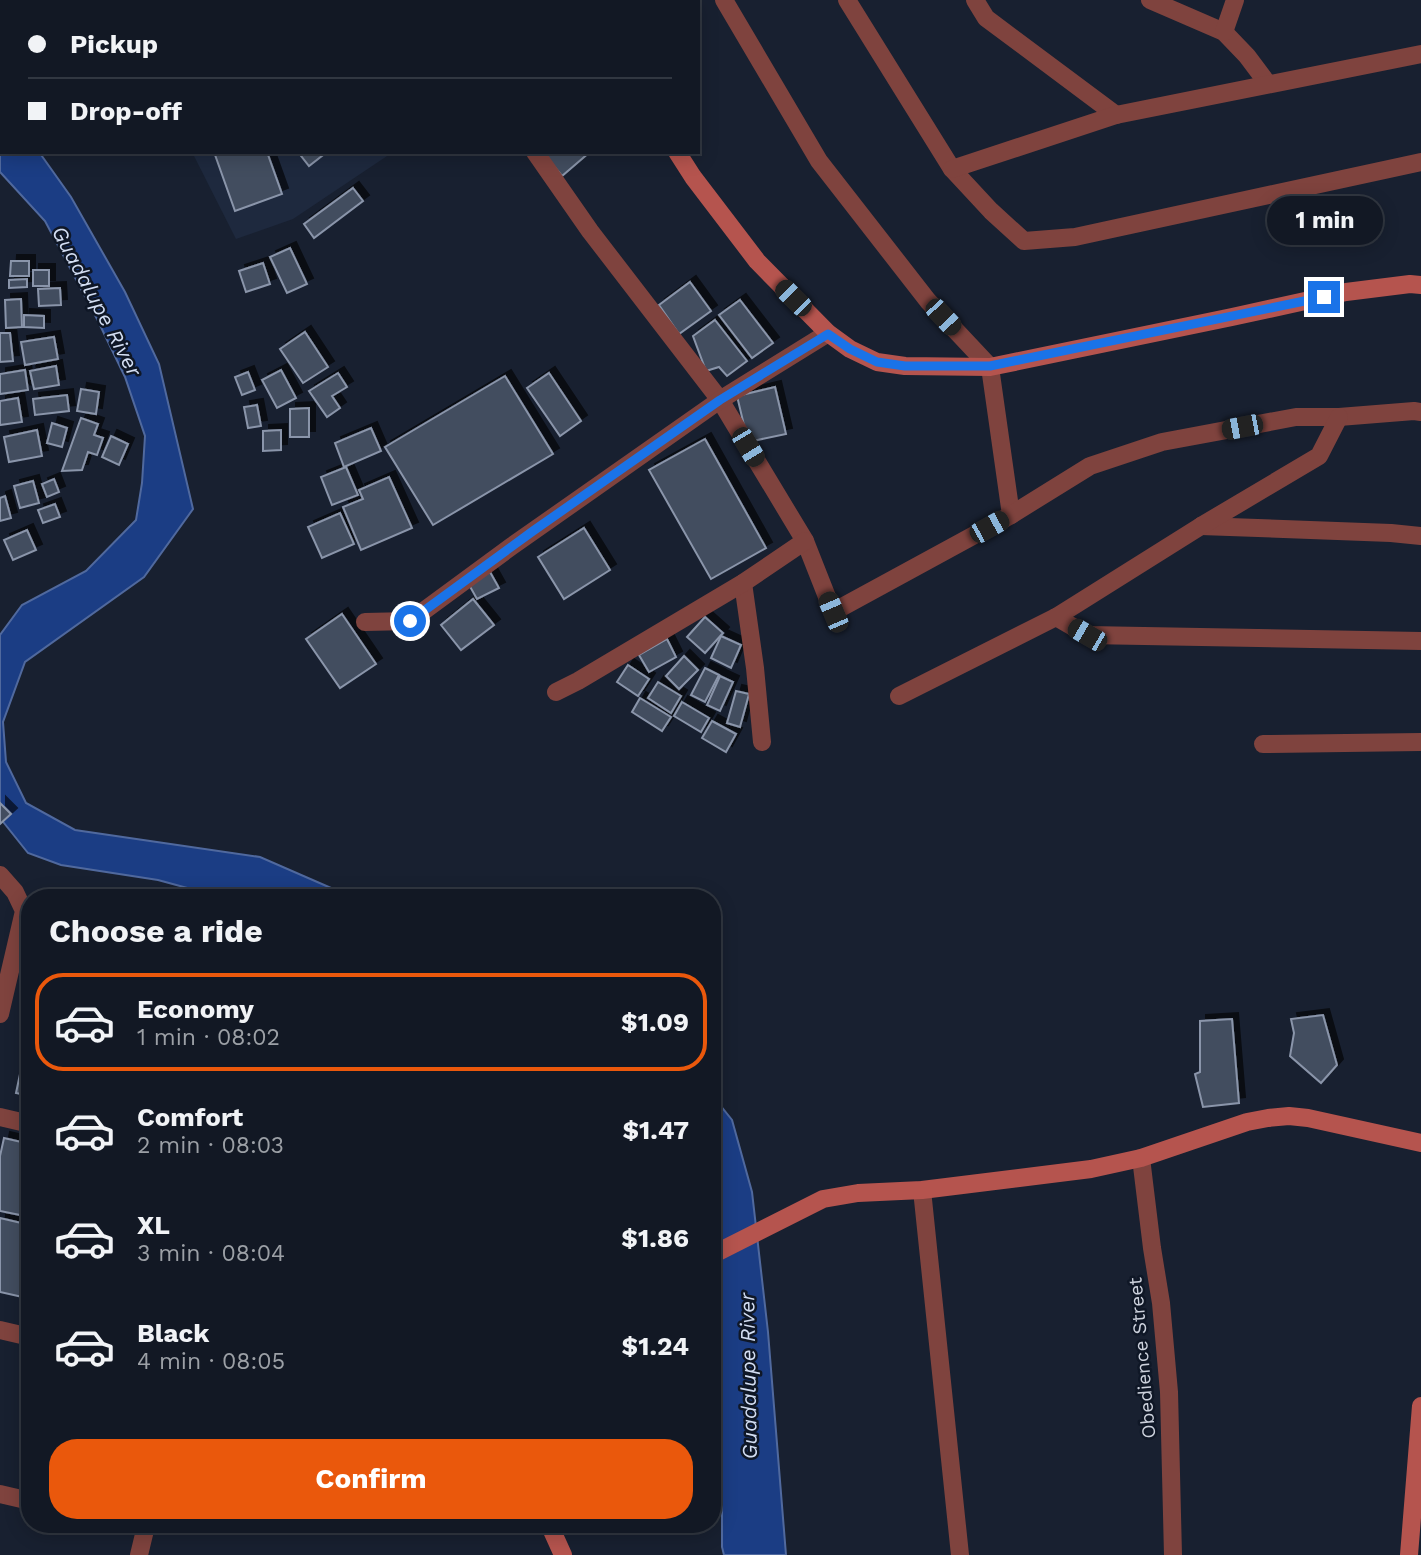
<!DOCTYPE html>
<meta charset="utf-8">
<style>
:root{--surface:#121824;--page:#1f2531;--text:#f1f3f6;--muted:#9ca0a6;--line:#313741;--accent:#ea580c}
body{margin:0;font-family:"Work Sans",sans-serif;background:var(--page);color:var(--text);height:100vh;display:flex;flex-direction:column;font-size:26px;white-space:nowrap}
*{box-sizing:border-box;margin:0}
p{font-size:23px;color:var(--muted)}
.icon{flex:none;width:38px;height:38px;fill:none;stroke:currentColor;stroke-width:2;stroke-linecap:round;stroke-linejoin:round}
.map{position:relative;flex:1;overflow:hidden}
.details{position:absolute;left:21px;top:889px;width:700px;height:644px;display:flex;flex-direction:column;background:var(--surface);border-radius:28px;box-shadow:0 4px 18px #0003,0 0 0 2px var(--line)}
.details>*{flex:none}
.top-card{position:absolute;left:0px;top:0px;width:700px;height:154px;box-shadow:0 4px 18px #0003,0 0 0 2px var(--line);display:grid;align-content:center;height:154px;padding:0 28px;background:var(--surface)}
.end{position:absolute;width:32px;height:32px;margin:-16px;border:9px solid #1a73e8;background:#fff;box-shadow:0 0 0 4px #fff}
.from{border-radius:50%}
.bubble{position:absolute;height:49px;border-radius:24px;background:var(--surface);box-shadow:0 4px 18px #0003,0 0 0 2px var(--line);font-size:23px;font-weight:700;line-height:49px;text-align:center}
.car{position:absolute;width:21px;height:42px;margin:-21px -10px;border-radius:9px;box-shadow:0 0 5px 2px #0007;background:linear-gradient(#222 24%,#8ab4d8 0 40%,#222 0 76%,#8ab4d8 0 86%,#222 0)}
.top-card b{display:flex;align-items:center;gap:24px;height:66px;font-size:26px}
.top-card b+b{border-top:2px solid var(--line)}
.top-card i{width:18px;height:18px;background:var(--text)}
ul{padding:0;list-style:none}
li{display:flex;align-items:center;gap:21px;height:98px;margin:0 14px 10px;padding:0 14px;border:4px solid transparent;border-radius:28px}
li div{flex:1}
li b{display:block;font-size:26px}
li em{font-style:normal;font-weight:700}
li.selected{border-color:var(--accent)}
li>.icon{width:63px;height:63px;stroke-width:1.5}
h2{padding:0 28px;font-size:32px;line-height:84px}
.button{display:flex;gap:14px;margin-top:auto;padding:14px 28px}
.button a{flex:1;height:80px;border-radius:28px;background:var(--accent);color:#fff;font-size:28px;font-weight:700;line-height:80px;text-align:center}
.map>svg:first-child{display:block}
.built{fill:#1e293e}
.water{fill:#1b3d84;stroke:#50699e;stroke-width:2}
.building{fill:#434d5f;stroke:#8a95aa;stroke-width:2;filter:url(#shadow)}
.lines{fill:none;stroke-linecap:round;stroke-linejoin:round}
.street{stroke:#7f433e;stroke-width:18}
.secondary{stroke:#b5544e;stroke-width:18}
.route{stroke:#1a73e8;stroke-width:9}
.labels{text-anchor:middle;dominant-baseline:central;stroke-width:5;stroke-linejoin:round;paint-order:stroke}
.street-label{font-size:19px;fill:#ccd1dc;stroke:#0f1726}
.water-label{font-size:21px;font-style:italic;fill:#d3def3;stroke:#0f1726}
</style>
<div class="map">
<svg width="1421" height="1555" viewBox="0 0 1421 1555">
<defs>
<filter id="shadow"><feDropShadow dx="6" dy="-6" stdDeviation="0" flood-color="#0009"/></filter>
</defs>
<rect width="100%" height="100%" fill="#182030"/>
<g class="built">
<polygon points="116,0 388,0 389,2 116,2"/>
<polygon points="192,152 393,152 293,219 236,239"/>
</g>
<g class="water">
<polygon points="0,98 2,100 2,152 39,152 71,197 125,292 159,364 193,509 144,577 25,662 3,722 6,762 26,803 75,830 260,857 354,898 224,898 158,880 61,865 28,853 0,818 0,635 22,605 86,571 136,520 142,483 145,436 125,377 97,319 45,221 0,172"/>
<polygon points="712,1095 732,1120 752,1192 768,1332 786,1555 724,1555 722,1547 722,1448 715,1313 712,1298"/>
</g>
<g class="building">
<polygon points="171,0 217,0 218,2 172,2"/>
<polygon points="397,0 465,0 467,2 398,2"/>
<polygon points="214,152 267,152 282,194 235,211"/>
<polygon points="298,152 327,152 309,166"/>
<polygon points="542,152 590,152 562,176"/>
<polygon points="353,188 363,201 314,238 304,224"/>
<polygon points="290,248 307,284 287,293 270,257"/>
<polygon points="11,261 29,261 29,276 10,276"/>
<polygon points="263,263 270,284 246,292 239,271"/>
<rect x="33" y="270" width="16" height="16"/>
<polygon points="27,279 27,287 9,288 9,280"/>
<polygon points="690,282 711,311 679,334 659,305"/>
<polygon points="60,288 61,305 39,306 38,289"/>
<polygon points="21,299 22,327 6,328 5,300"/>
<polygon points="740,300 773,343 752,358 719,315"/>
<polygon points="24,315 44,316 44,328 24,327"/>
<polygon points="715,320 747,361 727,376 719,367 706,371 693,336"/>
<polygon points="305,332 328,367 303,383 280,349"/>
<polygon points="0,333 10,333 13,361 0,362"/>
<polygon points="54,337 58,359 25,365 21,342"/>
<polygon points="56,366 59,385 34,389 30,371"/>
<polygon points="25,370 28,390 0,394 0,374"/>
<polygon points="281,370 296,398 277,408 262,380"/>
<polygon points="248,372 255,390 242,395 235,377"/>
<polygon points="338,373 347,387 332,396 340,408 327,417 309,391"/>
<polygon points="549,373 581,421 560,436 527,388"/>
<polygon points="505,376 553,454 433,525 385,447"/>
<polygon points="775,387 786,434 748,442 737,396"/>
<polygon points="81,389 99,392 96,414 77,411"/>
<polygon points="67,395 69,411 35,415 33,399"/>
<polygon points="18,398 22,422 0,425 0,401"/>
<polygon points="257,405 261,426 248,428 244,407"/>
<polygon points="309,408 309,437 290,437 290,409"/>
<polygon points="81,418 98,424 94,435 103,438 97,455 88,452 82,470 62,471"/>
<polygon points="52,423 67,428 62,447 47,443"/>
<polygon points="371,428 381,451 344,467 335,443"/>
<polygon points="37,430 42,456 9,462 4,437"/>
<polygon points="281,430 281,450 263,451 263,431"/>
<polygon points="111,436 128,444 119,465 102,457"/>
<polygon points="705,439 766,548 711,579 649,470"/>
<polygon points="346,467 358,495 332,505 321,477"/>
<polygon points="389,477 412,528 361,550 343,507 363,499 359,490"/>
<polygon points="54,479 59,492 47,497 42,484"/>
<polygon points="33,481 39,503 20,508 14,486"/>
<polygon points="5,496 11,518 0,521 0,498"/>
<polygon points="55,504 60,517 43,523 38,510"/>
<polygon points="340,513 354,544 322,558 308,527"/>
<polygon points="584,528 610,570 564,599 538,557"/>
<polygon points="27,530 36,550 13,560 4,540"/>
<polygon points="490,572 499,588 477,599 468,583"/>
<polygon points="473,599 494,625 461,650 441,625"/>
<polygon points="342,614 376,664 340,688 306,639"/>
<polygon points="705,617 723,633 705,653 687,637"/>
<polygon points="721,636 741,645 731,668 711,658"/>
<polygon points="667,639 676,657 649,672 639,655"/>
<polygon points="684,656 698,670 679,689 666,676"/>
<polygon points="628,665 649,679 638,696 617,682"/>
<polygon points="705,668 719,675 705,702 691,695"/>
<polygon points="720,676 733,682 720,711 707,705"/>
<polygon points="658,682 681,696 671,713 648,698"/>
<polygon points="736,691 749,694 740,727 727,723"/>
<polygon points="640,698 671,717 662,731 632,712"/>
<polygon points="682,702 709,718 701,732 674,716"/>
<polygon points="712,721 736,734 726,752 702,738"/>
<polygon points="0,803 11,814 0,824"/>
<polygon points="1323,1015 1337,1065 1321,1083 1290,1056 1294,1033 1291,1019"/>
<polygon points="1232,1019 1239,1103 1203,1107 1195,1074 1200,1072 1200,1021"/>
<polygon points="30,1027 30,1096 16,1093"/>
<polygon points="4,1138 30,1144 30,1217 0,1211 0,1156"/>
<polygon points="0,1218 30,1225 30,1283 27,1298 0,1292"/>
</g>
<g class="lines">
<g class="street">
<polyline points="724,0 819,161 928,301 990,367 1011,515"/>
<polyline points="847,0 952,169 991,211 1024,241 1075,237 1421,162"/>
<polyline points="975,0 986,18 1116,115"/>
<polyline points="1150,0 1224,32 1247,56 1268,84"/>
<polyline points="585,2 586,0"/>
<polyline points="604,2 607,0"/>
<polyline points="1224,32 1235,0"/>
<polyline points="535,152 590,231 720,400 805,541 833,612 1011,515 1090,466 1162,442 1296,417 1339,417 1414,411 1421,412"/>
<polyline points="952,169 1116,115 1421,54"/>
<polyline points="1201,526 1391,533 1421,536"/>
<polyline points="743,583 755,668 762,742"/>
<polyline points="1056,617 1087,635 1421,641"/>
<polyline points="365,622 410,621 512,546 720,400 828,333"/>
<polyline points="556,692 578,681 743,583 805,541"/>
<polyline points="899,696 1056,617 1201,526 1319,456 1339,417"/>
<polyline points="1263,744 1421,742"/>
<polyline points="0,875 15,892 24,911 0,1014"/>
<polyline points="0,1117 30,1124"/>
<polyline points="1141,1158 1152,1248 1161,1303 1169,1392 1173,1555"/>
<polyline points="922,1190 960,1555"/>
<polyline points="0,1330 30,1337"/>
<polyline points="0,1494 30,1501"/>
<polyline points="137,1524 146,1526 139,1555"/>
</g>
<g class="secondary">
<polyline points="559,0 561,2"/>
<polyline points="677,152 693,177 757,261 828,333 850,349 877,362 905,366 990,367 1232,317 1346,292 1410,284 1421,285"/>
<polyline points="712,1255 823,1199 858,1193 922,1190 1091,1169 1141,1158 1247,1122 1268,1118 1289,1116 1308,1118 1421,1143"/>
<polyline points="549,1524 563,1555"/>
<polyline points="1409,1555 1421,1406"/>
</g>
</g>
<g class="lines">
<polyline class="route" points="410,621 533,531 720,400 828,334 850,349 877,362 905,366 990,366 1324,297"/>
</g>
<g class="labels">
<g class="street-label">
<text transform="translate(1142 1358) rotate(-95)">Obedience Street</text>
</g>
<g class="water-label">
<text transform="translate(97 301) rotate(62)">Guadalupe River</text>
<text transform="translate(748 1376) rotate(-91)">Guadalupe River</text>
</g>
</g>
</svg>
<i class="end from" style="left:410px;top:621px"></i>
<i class="end" style="left:1324px;top:297px"></i>
<div class="bubble" style="left:1267px;top:196px;width:116px">1 min</div>
<i class="car" style="left:793px;top:298px;rotate:315deg"></i>
<i class="car" style="left:943px;top:317px;rotate:137deg"></i>
<i class="car" style="left:1242px;top:427px;rotate:259deg"></i>
<i class="car" style="left:748px;top:447px;rotate:149deg"></i>
<i class="car" style="left:989px;top:527px;rotate:61deg"></i>
<i class="car" style="left:833px;top:612px;rotate:337deg"></i>
<i class="car" style="left:1087px;top:635px;rotate:300deg"></i>
<div class="top-card">
<b><i class="from"></i>Pickup</b>
<b><i></i>Drop-off</b>
</div>
<section class="details">
<h2>Choose a ride</h2>
<ul>
<li class="selected"><svg class="icon" aria-label="car" viewBox="0 0 24 24"><path d="M5 17H2v-5l4-1 3-4h7l3 4 3 1v5h-3M9 17h6M6 11h13"/><circle cx="7" cy="17" r="2"/><circle cx="17" cy="17" r="2"/></svg><div><b>Economy</b><p>1 min · 08:02</p></div><em>$1.09</em></li>
<li><svg class="icon" aria-label="car" viewBox="0 0 24 24"><path d="M5 17H2v-5l4-1 3-4h7l3 4 3 1v5h-3M9 17h6M6 11h13"/><circle cx="7" cy="17" r="2"/><circle cx="17" cy="17" r="2"/></svg><div><b>Comfort</b><p>2 min · 08:03</p></div><em>$1.47</em></li>
<li><svg class="icon" aria-label="car" viewBox="0 0 24 24"><path d="M5 17H2v-5l4-1 3-4h7l3 4 3 1v5h-3M9 17h6M6 11h13"/><circle cx="7" cy="17" r="2"/><circle cx="17" cy="17" r="2"/></svg><div><b>XL</b><p>3 min · 08:04</p></div><em>$1.86</em></li>
<li><svg class="icon" aria-label="car" viewBox="0 0 24 24"><path d="M5 17H2v-5l4-1 3-4h7l3 4 3 1v5h-3M9 17h6M6 11h13"/><circle cx="7" cy="17" r="2"/><circle cx="17" cy="17" r="2"/></svg><div><b>Black</b><p>4 min · 08:05</p></div><em>$1.24</em></li>
</ul>
<div class="button"><a>Confirm</a></div>
</section>
</div>
